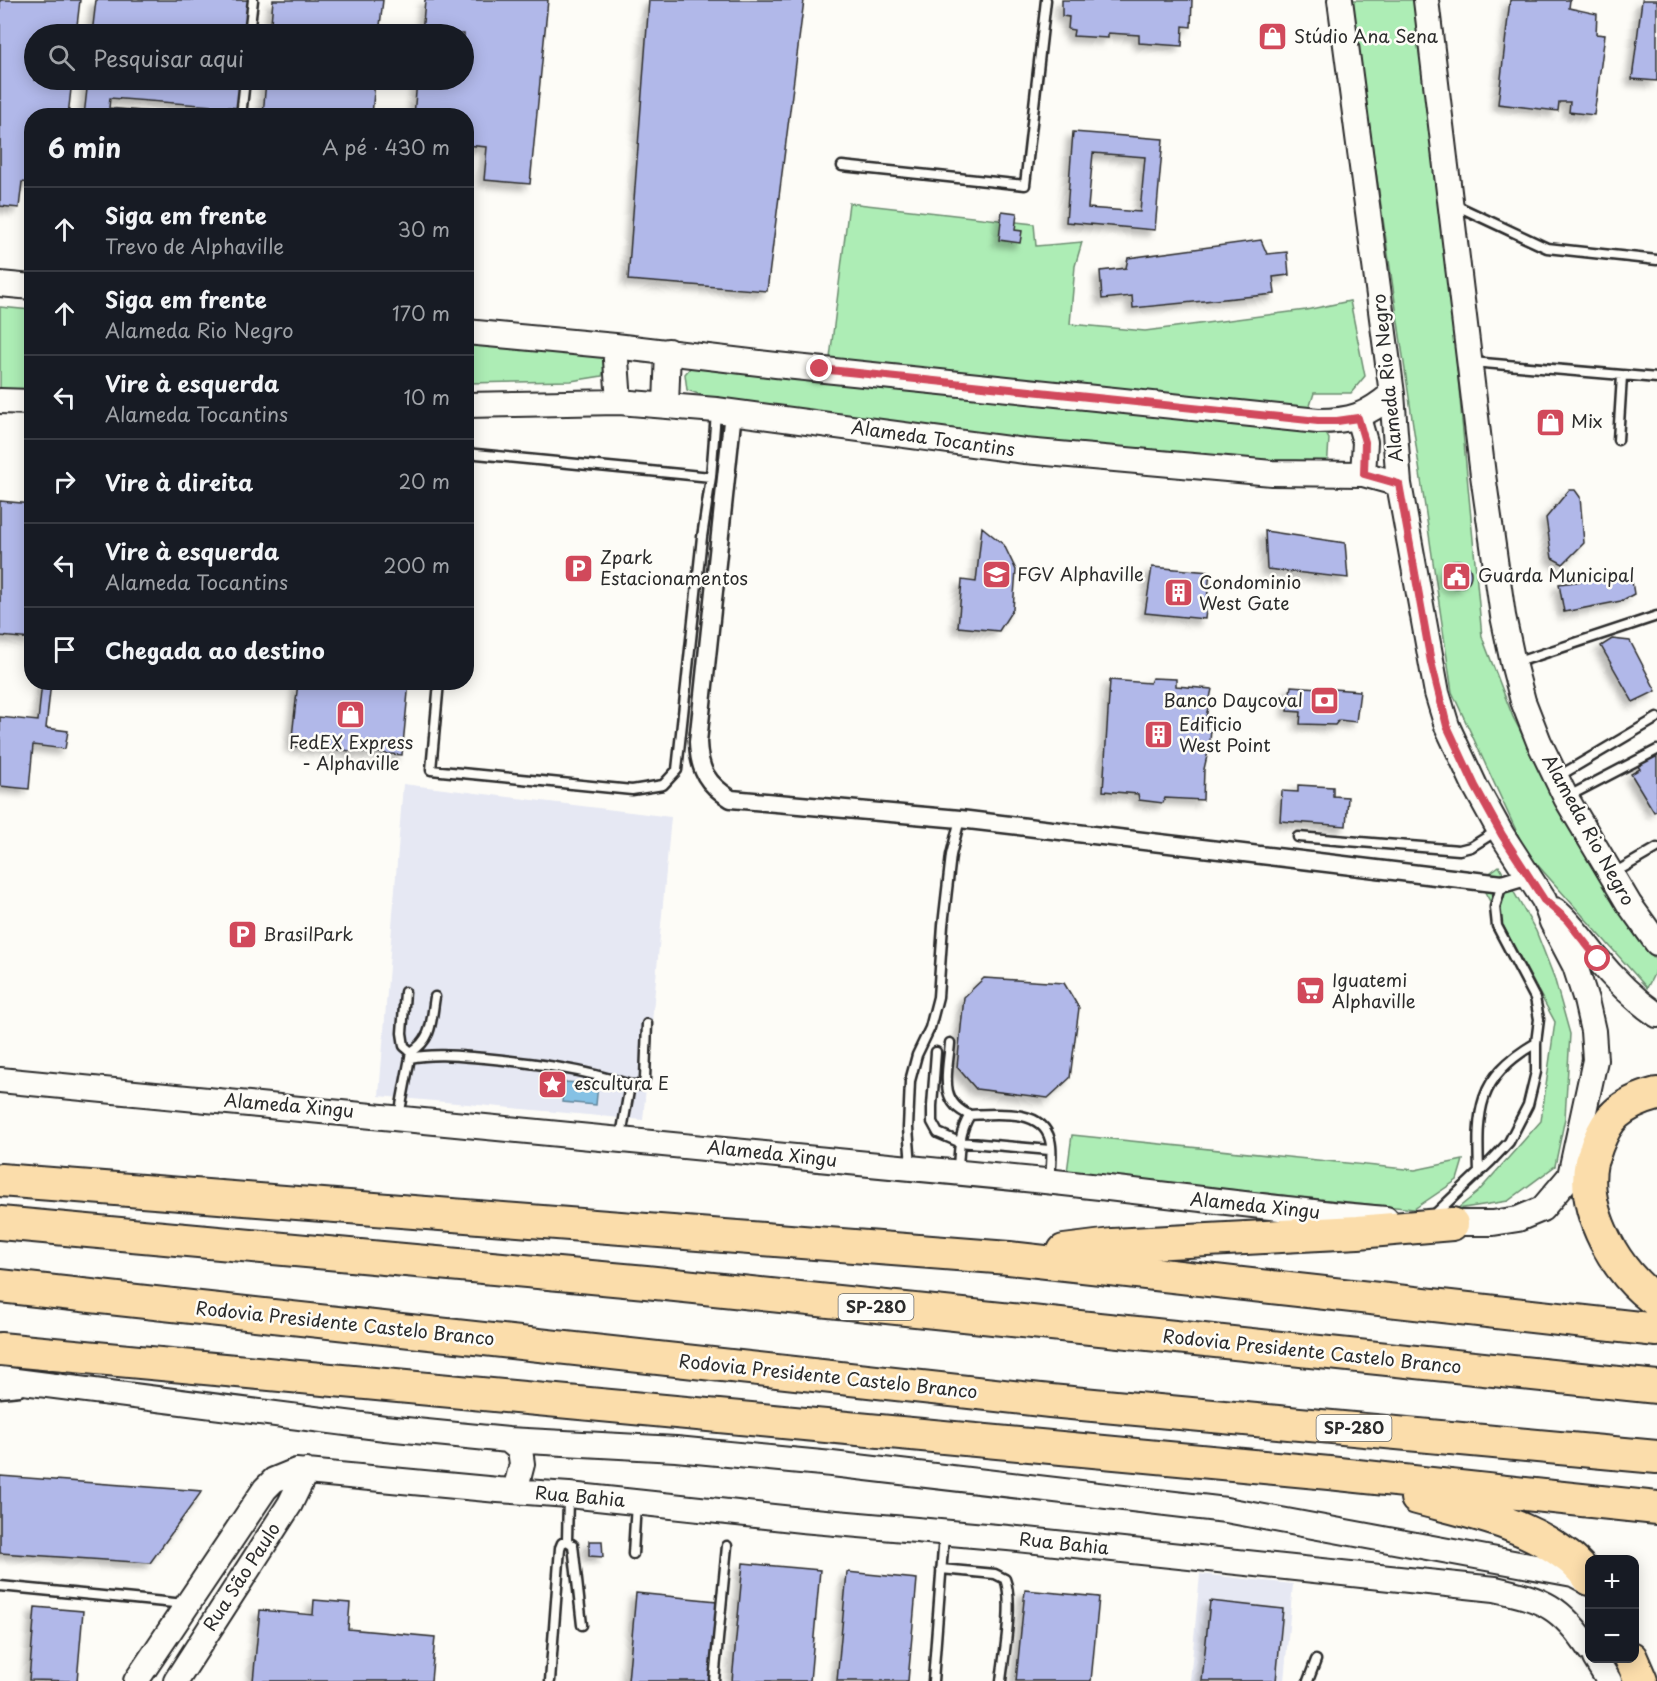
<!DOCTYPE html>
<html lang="pt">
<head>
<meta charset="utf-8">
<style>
	:root { --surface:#171b24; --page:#242831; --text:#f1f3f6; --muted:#9ea1a6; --line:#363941 }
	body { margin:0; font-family:"Playpen Sans",sans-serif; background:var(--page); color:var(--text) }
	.controls { position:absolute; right:18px; bottom:18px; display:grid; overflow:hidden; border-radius:12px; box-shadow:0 3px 15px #0003 }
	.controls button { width:54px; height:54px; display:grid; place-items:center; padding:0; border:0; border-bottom:2px solid var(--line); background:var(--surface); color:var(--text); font:30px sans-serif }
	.stop { position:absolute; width:18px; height:18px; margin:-14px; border:4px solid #d1495b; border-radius:50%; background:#fff }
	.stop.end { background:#d1495b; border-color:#fff; box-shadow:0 2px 6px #0008 }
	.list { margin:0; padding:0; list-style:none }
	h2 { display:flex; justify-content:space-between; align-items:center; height:78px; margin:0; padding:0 24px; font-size:26px }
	h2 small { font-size:20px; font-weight:400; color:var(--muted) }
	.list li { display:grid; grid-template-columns:39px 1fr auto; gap:18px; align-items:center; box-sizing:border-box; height:84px; padding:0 24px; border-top:2px solid var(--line) }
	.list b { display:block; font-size:22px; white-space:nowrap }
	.list p { margin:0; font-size:20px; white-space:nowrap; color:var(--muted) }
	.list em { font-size:20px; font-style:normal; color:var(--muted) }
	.icon { flex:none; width:33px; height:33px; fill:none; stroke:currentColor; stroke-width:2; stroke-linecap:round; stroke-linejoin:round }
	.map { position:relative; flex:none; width:1657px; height:1681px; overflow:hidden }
	.search { position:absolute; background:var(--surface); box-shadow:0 3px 15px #0003; left:24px; top:24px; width:450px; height:66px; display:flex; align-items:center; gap:15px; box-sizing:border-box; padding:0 21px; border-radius:33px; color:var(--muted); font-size:22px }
	.panel { position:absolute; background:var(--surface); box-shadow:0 3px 15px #0003; left:24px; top:108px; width:450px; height:582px; border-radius:24px }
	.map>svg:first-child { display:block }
	.built { fill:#e6e8f3 }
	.green { fill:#adedb5; stroke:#6c8c70; stroke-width:1.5 }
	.water { fill:#85c1e4; stroke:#61859a; stroke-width:1.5 }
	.building { fill:#b1b8e9; stroke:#2b2b2b; stroke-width:1.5; fill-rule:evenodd; filter:url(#shadow) }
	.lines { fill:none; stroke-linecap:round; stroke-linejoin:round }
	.lane-casing { stroke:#2b2b2b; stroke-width:13 }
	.street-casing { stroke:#2b2b2b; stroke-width:21 }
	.secondary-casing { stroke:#2b2b2b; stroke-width:28 }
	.highway-casing { stroke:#2b2b2b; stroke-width:36 }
	.lane { stroke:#fdfcf7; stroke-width:8 }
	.street { stroke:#fdfcf7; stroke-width:16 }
	.secondary { stroke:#fdfcf7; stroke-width:24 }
	.highway { stroke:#fbddab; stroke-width:32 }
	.route { stroke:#d1495b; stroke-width:8 }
	.labels { text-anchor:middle; stroke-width:5; stroke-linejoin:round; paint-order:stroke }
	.shield { fill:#fdfcf7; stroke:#6a6a68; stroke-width:1.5 }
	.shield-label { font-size:16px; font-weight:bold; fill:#2b2b2b }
	.poi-label { font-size:18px; fill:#2b2b2b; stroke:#fdfcf7; text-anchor:start }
	.street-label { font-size:18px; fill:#2b2b2b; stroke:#fdfcf7 }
</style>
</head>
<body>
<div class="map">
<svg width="1657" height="1681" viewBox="0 0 1657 1681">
	<defs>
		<filter id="shadow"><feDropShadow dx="-5.5" dy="5.5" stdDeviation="3" flood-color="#0004"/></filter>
	</defs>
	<rect width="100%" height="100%" fill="#fdfcf7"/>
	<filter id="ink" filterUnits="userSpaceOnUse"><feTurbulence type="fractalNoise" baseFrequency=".0167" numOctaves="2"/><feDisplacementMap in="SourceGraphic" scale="12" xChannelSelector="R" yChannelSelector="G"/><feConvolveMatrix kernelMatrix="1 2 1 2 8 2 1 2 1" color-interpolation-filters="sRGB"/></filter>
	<g filter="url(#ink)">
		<path class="built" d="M403,784L671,817L643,1120L379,1096Z
			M1200,1574L1293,1584L1284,1681H1190Z"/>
		<path class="green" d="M1351,0H1423L1482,637L1513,717L1582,849L1598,877L1657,962V968L1647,988L1526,852L1452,692Z
			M849,203L1034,224L1036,246L1082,242L1075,266L1070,324L1145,331L1306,310L1350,301L1365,376L1351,393H1314L1309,409L830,358Z
			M0,307L31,310V392L0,390Z
			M466,342L609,352L602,376L571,381L467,383Z
			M691,367L1325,432L1329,439L1327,470L1092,450L713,399L687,390L685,374Z
			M1499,866L1536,931L1554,977L1570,1034L1565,1118L1555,1166L1508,1201L1457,1209L1478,1192L1541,1121L1555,1022L1479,881Z
			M1072,1135L1415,1170L1463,1160L1457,1180L1414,1209L1067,1172Z"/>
		<path class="water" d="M564,1082L598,1084L596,1105L562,1102Z"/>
		<path class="building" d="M0,0H80L76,34H34V80H72L68,116H32V183L22,182L19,208L0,206Z
			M96,0H248L245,34H92Z
			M273,0H383L379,34H270Z
			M425,0H548L530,184L484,180L487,147L466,145V116H414L417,80H464V34H422Z
			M649,0H804L767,291L628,280Z
			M1062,0H1192L1191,27L1183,26L1182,46L1139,43V35L1108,33V38L1073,36L1074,30L1068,29L1069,17L1062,16Z
			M1510,0H1570L1569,8L1597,14L1596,34L1605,35L1594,115L1569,112L1570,102H1559L1558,111L1498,104Z
			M1642,0H1657V81L1632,79Z
			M88,80H241L239,108L110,98L109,108L197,116H84Z
			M266,80H375L372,116H263Z
			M1073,132L1163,139L1155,230L1066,222ZM1093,153L1145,157L1140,212L1088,208Z
			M1002,211L1017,213L1015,230L1022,231L1020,243L999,240Z
			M1261,240L1267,254L1287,252L1289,275L1273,277L1275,294L1133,308L1132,296L1102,299L1100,271L1126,268L1128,258Z
			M1569,490H1575L1580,497L1584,543L1563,564L1552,558L1546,518Z
			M0,501L32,504V639L0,636Z
			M982,527L1004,545L1016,570L1013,609L999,631L958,627L962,580L976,582Z
			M1265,531L1345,543L1348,578L1267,569Z
			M1443 574a14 14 0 1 1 28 0a14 14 0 1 1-28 0Z
			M1152,567L1210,572L1205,619L1145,613Z
			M1631,575L1634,594L1621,601L1564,612L1559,584Z
			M1612,639L1630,641L1656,691L1633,702L1601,646Z
			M1152,678L1176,679V686L1212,689L1206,717L1211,727L1210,743L1204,769L1203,800L1165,798L1163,803L1139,800L1138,794L1103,791L1110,680L1150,683Z
			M42,682H51L46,728L68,731L65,749L33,745L29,789L0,786V717L38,721Z
			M298,682H409L402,755L291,746Z
			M1291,686L1360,691L1356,722L1339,720L1335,725L1300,724L1301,712L1287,711Z
			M1657,755V810L1654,812L1631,774L1640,769L1637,765Z
			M1298,785L1333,787V796L1348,797L1346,826L1280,821L1282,791L1298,792Z
			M984,978L1064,983L1079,1008L1070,1078L1048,1098L976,1089L957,1067L964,997Z
			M0,1476L202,1491L150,1563L0,1553Z
			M589,1541H602L603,1557L589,1556Z
			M743,1563L820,1570L810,1681H732Z
			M847,1572L917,1579L908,1681H837Z
			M1025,1590L1099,1597L1091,1681H1016Z
			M636,1593L717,1601L709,1681H628Z
			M314,1600L350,1603L348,1629L435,1637L431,1681H253L260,1610L313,1615Z
			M1210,1601L1283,1609L1276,1681H1202Z
			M35,1607L83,1611L77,1681L29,1680Z"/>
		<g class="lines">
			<defs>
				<path id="lane" d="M249,34L253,0
					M241,116L245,80
					M842,166L1025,185L1046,0
					M1455,205L1547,248L1657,260
					M1472,362L1657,378
					M1618,440L1622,376
					M466,453L711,477
					M1515,663L1657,616
					M439,682L431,770L632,790L663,785L677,770L702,537L711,477L716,413
					M1559,776L1657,718
					M1567,797L1657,750
					M1298,837L1459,850L1471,847L1498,830
					M1614,873L1657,848
					M405,992L402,1033L404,1046L411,1052
					M950,1043C948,1071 937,1102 970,1115
					M936,1052L932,1106V1122L938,1133L959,1142L1050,1150
					M410,1058C435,1053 459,1056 484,1058C534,1063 583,1069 630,1085L621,1136
					M630,1085H642L645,1079L647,1024
					M399,1116L411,1052C433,1039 431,1020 435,997
					M911,1165L908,1128L910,1081L917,1055L930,1028L938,997L943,925L951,855L960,819
					M958,1170C959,1151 959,1132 970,1115C996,1114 1042,1108 1050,1140C1053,1151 1051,1167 1050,1178
					M1479,1173C1477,1110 1476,1078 1536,1043
					M1433,1216L1491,1161L1509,1142L1528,1105L1536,1072V1043L1539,1019L1535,998L1497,926L1495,907L1502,884
					M0,1393L20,1391
					M568,1498L567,1541L573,1545L582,1625
					M633,1554L636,1503
					M941,1569L995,1574L1005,1579C1014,1602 1004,1654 1001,1681
					M0,1586L185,1604
					M550,1681L560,1548L562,1543L567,1541
					M714,1681L727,1546
					M933,1681L944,1535
					M1308,1681L1316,1660"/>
				<path id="street" d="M733,412L698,742C699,770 707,784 731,799L960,819L1502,884L1529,876"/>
				<path id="secondary" d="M1340,0L1392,394L1399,484L1437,693L1447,726L1475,786L1502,835L1544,900L1552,922L1575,966L1586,1000L1593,1031L1595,1060L1570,1176L1542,1209L1518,1219L1493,1223H1435
					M1426,0L1483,475L1503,616L1513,663L1523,701L1539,742L1566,798L1629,904L1657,943
					M0,284L32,287
					M466,332L615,346L776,365L1318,421C1351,421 1366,416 1392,394
					M615,346L619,402
					M0,401L32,402
					M466,405L619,402L716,410L1025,451L1272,473L1363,474L1399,484
					M666,405L668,351
					M1358,418L1365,442L1363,474
					M1555,910C1571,923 1582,940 1595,956C1613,978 1634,999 1657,1015
					M0,1080C349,1111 697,1146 1045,1181C1159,1193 1272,1209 1386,1219
					M0,1379L385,1428L508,1440L676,1449L832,1464L1226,1510L1573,1574L1590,1583
					M508,1440L520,1450L522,1464L515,1491
					M1595,1658L1609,1681
					M136,1681L265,1489L274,1480L296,1471L498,1490L569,1495L802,1520L1008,1538L1495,1589C1544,1600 1561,1606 1590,1650
					M176,1681L290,1504L306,1471"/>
				<path id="highway" d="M1657,1094C1642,1098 1628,1103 1616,1114C1608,1121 1601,1135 1597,1145C1595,1151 1593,1157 1591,1162C1581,1212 1617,1275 1657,1301
					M0,1180L1009,1258L1657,1330
					M0,1223L646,1282L1657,1387
					M1064,1251L1112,1245L1358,1232L1452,1224
					M0,1286L1050,1401L1657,1457
					M0,1349L1329,1473L1657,1508
					M1417,1498C1468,1512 1524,1522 1567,1556C1576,1562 1583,1571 1590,1579
					M1631,1658L1641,1681"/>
			</defs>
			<use href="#lane" class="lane-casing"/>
			<use href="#street" class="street-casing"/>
			<use href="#secondary" class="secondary-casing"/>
			<use href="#highway" class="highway-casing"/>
			<use href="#lane" class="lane"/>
			<use href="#street" class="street"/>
			<use href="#secondary" class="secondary"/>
			<use href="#highway" class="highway"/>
		</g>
	</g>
	<g class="lines" filter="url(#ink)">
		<path class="route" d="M820,369L1318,421H1337L1358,418L1365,442L1364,474L1399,484L1431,662L1447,726L1475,786L1502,835L1544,900L1567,920L1598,959"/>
	</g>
	<defs>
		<symbol id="shop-square" viewBox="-11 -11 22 22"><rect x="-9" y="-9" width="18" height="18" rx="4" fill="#d1495b" stroke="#fdfcf7"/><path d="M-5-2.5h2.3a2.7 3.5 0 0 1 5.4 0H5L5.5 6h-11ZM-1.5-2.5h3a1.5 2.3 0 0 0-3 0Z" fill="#fff"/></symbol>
		<symbol id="parking-square" viewBox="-11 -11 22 22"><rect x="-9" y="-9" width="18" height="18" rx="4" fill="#d1495b" stroke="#fdfcf7"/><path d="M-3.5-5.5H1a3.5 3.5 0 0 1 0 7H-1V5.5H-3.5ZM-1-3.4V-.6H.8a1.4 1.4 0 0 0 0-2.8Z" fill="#fff"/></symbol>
		<symbol id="university-square" viewBox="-11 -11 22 22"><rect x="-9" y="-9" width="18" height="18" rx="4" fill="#d1495b" stroke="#fdfcf7"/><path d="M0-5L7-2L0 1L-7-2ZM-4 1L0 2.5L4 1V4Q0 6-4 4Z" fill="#fff"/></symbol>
		<symbol id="civic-square" viewBox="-11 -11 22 22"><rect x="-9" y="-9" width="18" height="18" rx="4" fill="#d1495b" stroke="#fdfcf7"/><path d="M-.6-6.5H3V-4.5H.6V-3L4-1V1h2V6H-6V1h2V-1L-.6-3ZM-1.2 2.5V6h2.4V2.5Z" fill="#fff"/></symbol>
		<symbol id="building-square" viewBox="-11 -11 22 22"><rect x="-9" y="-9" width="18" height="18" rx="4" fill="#d1495b" stroke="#fdfcf7"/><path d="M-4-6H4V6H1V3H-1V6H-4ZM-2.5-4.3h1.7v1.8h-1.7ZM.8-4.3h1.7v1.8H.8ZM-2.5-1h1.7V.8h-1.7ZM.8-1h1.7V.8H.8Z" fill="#fff"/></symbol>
		<symbol id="bank-square" viewBox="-11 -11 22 22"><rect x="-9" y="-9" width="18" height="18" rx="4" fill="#d1495b" stroke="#fdfcf7"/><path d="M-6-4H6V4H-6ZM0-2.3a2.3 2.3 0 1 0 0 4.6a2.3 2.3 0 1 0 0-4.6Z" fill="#fff"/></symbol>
		<symbol id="supermarket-square" viewBox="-11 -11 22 22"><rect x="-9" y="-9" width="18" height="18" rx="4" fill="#d1495b" stroke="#fdfcf7"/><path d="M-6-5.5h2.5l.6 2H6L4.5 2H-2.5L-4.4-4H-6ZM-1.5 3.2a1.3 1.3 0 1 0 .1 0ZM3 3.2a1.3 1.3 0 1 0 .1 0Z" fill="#fff"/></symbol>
		<symbol id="sight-square" viewBox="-11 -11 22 22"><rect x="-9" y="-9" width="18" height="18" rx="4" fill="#d1495b" stroke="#fdfcf7"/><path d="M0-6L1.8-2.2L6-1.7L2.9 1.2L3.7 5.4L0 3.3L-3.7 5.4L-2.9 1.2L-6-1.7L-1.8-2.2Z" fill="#fff"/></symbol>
	</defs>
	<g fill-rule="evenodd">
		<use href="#shop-square" x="1256" y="20" width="33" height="33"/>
		<use href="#shop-square" x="1534" y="406" width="33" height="33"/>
		<use href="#parking-square" x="562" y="552" width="33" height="33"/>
		<use href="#university-square" x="980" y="558" width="33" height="33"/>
		<use href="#civic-square" x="1440" y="560" width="33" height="33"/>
		<use href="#building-square" x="1162" y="576" width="33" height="33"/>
		<use href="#bank-square" x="1308" y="684" width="33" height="33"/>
		<use href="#shop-square" x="334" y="698" width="33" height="33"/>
		<use href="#building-square" x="1142" y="718" width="33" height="33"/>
		<use href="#parking-square" x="226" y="918" width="33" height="33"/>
		<use href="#supermarket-square" x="1294" y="974" width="33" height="33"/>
		<use href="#sight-square" x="536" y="1068" width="33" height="33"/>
	</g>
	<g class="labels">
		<g class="shield">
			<rect x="838.5" y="1294" width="75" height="26" rx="4.5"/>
			<rect x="1316.5" y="1415" width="75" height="26" rx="4.5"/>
		</g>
		<g class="shield-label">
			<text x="876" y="1313">SP-280</text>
			<text x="1354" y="1434">SP-280</text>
		</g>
		<g class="poi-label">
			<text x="1294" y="43">Stúdio Ana Sena</text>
			<text x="1571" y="428">Mix</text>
			<text x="600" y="564">Zpark<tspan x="600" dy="21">Estacionamentos</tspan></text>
			<text x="1017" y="581">FGV Alphaville</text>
			<text x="1478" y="582">Guarda Municipal</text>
			<text x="1199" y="589">Condominio<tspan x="1199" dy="21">West Gate</tspan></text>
			<text x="1303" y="707" text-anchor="end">Banco Daycoval</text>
			<text x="1179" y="731">Edificio<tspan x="1179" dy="21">West Point</tspan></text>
			<text x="351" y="749" text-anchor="middle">FedEX Express<tspan x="351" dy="21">- Alphaville</tspan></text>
			<text x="263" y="941">BrasilPark</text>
			<text x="1332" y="987">Iguatemi<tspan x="1332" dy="21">Alphaville</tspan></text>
			<text x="574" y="1090">escultura E</text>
		</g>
		<g class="street-label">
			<text transform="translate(1388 378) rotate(-96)" y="6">Alameda Rio Negro</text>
			<text transform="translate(933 439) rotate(8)" y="6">Alameda Tocantins</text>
			<text transform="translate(1588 830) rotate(61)" y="6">Alameda Rio Negro</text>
			<text transform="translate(289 1106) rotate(5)" y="6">Alameda Xingu</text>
			<text transform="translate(772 1154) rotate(6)" y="6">Alameda Xingu</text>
			<text transform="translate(1255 1206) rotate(6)" y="6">Alameda Xingu</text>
			<text transform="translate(345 1324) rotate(6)" y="6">Rodovia Presidente Castelo Branco</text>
			<text transform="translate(1312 1352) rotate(6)" y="6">Rodovia Presidente Castelo Branco</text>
			<text transform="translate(828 1377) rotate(6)" y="6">Rodovia Presidente Castelo Branco</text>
			<text transform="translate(580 1497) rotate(5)" y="6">Rua Bahia</text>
			<text transform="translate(1064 1544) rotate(6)" y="6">Rua Bahia</text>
			<text transform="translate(242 1577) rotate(-57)" y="6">Rua São Paulo</text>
		</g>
	</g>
</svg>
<div class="controls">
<button>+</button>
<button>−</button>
</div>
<div class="stop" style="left:1598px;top:959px"></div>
<div class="stop end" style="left:820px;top:369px"></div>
<div class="search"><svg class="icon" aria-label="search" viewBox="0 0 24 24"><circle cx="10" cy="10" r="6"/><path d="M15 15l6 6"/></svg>Pesquisar aqui</div>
<section class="panel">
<h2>6 min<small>A pé · 430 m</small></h2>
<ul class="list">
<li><svg class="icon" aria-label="ahead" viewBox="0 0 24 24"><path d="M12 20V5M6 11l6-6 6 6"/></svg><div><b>Siga em frente</b><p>Trevo de Alphaville</p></div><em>30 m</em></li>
<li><svg class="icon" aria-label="ahead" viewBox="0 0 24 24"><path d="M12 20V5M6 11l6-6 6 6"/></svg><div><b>Siga em frente</b><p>Alameda Rio Negro</p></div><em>170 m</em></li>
<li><svg class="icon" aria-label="left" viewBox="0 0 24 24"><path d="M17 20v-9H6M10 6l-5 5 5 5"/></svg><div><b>Vire à esquerda</b><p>Alameda Tocantins</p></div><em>10 m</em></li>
<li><svg class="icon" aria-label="right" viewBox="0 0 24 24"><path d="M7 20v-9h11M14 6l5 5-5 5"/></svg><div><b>Vire à direita</b></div><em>20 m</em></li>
<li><svg class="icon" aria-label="left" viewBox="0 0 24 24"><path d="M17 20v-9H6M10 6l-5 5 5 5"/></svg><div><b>Vire à esquerda</b><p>Alameda Tocantins</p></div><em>200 m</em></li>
<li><svg class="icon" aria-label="arrive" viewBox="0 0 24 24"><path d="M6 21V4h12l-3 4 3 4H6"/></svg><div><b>Chegada ao destino</b></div></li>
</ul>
</section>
</div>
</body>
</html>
